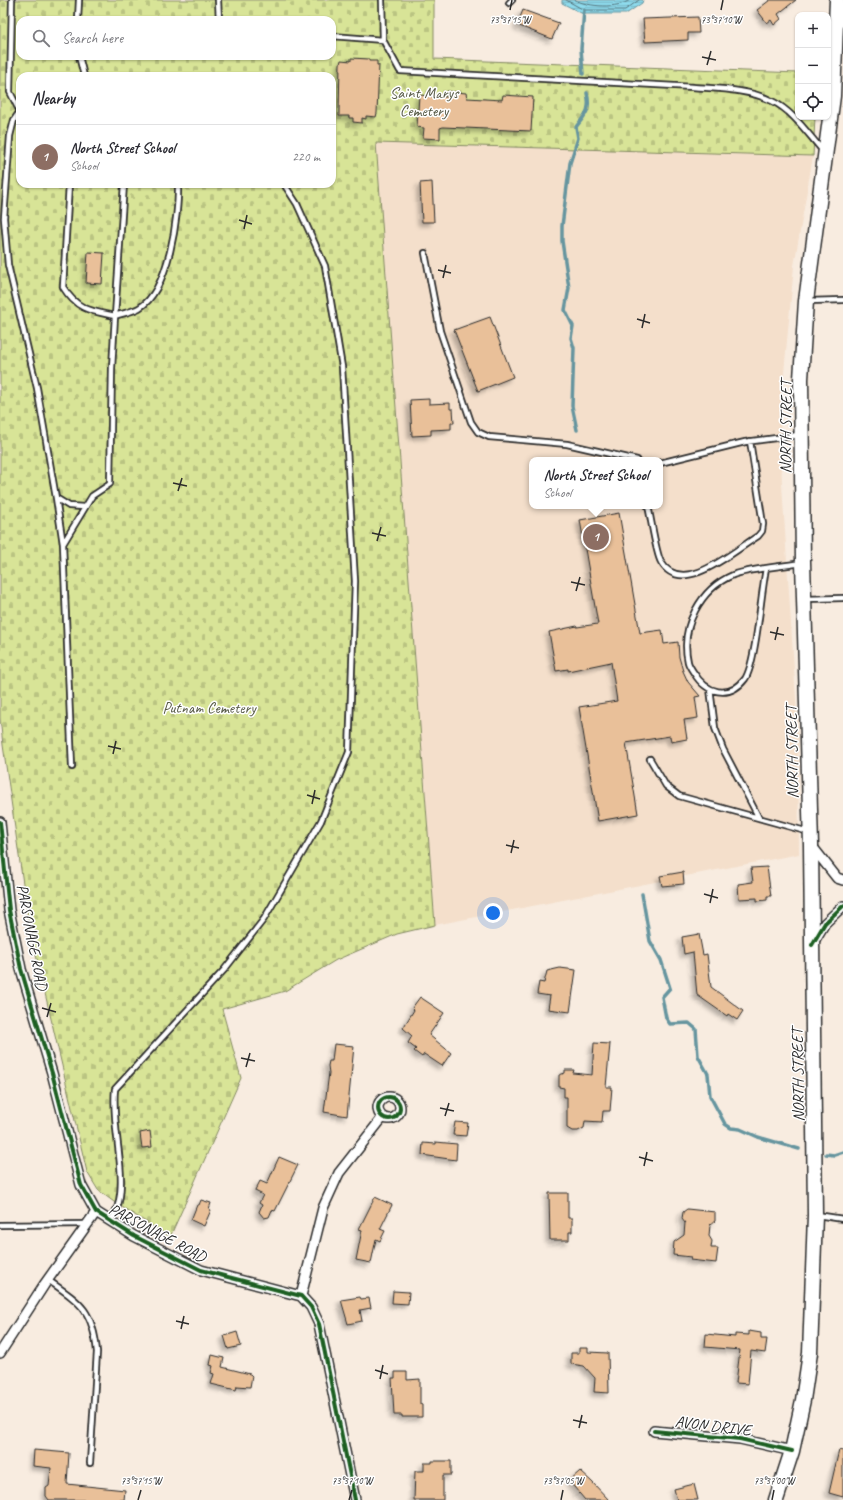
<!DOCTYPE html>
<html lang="en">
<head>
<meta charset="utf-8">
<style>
	:root { --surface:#fff; --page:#f7f7f7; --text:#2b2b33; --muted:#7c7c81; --line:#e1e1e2; --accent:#c8321e }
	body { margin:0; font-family:Caveat,sans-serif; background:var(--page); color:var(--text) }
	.controls { position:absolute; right:12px; top:12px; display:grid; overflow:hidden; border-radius:8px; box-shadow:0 1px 3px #0004 }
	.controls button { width:36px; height:36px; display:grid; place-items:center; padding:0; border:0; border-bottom:1px solid var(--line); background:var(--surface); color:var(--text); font:20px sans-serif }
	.you { position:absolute; left:493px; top:913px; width:14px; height:14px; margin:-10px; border:3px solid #fff; border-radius:50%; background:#1a73e8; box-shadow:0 0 0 6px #1a73e833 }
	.badge { display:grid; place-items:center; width:26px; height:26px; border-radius:50%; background:var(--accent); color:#fff; font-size:13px; font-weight:700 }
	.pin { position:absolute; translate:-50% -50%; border:2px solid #fff; box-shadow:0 1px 4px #0006 }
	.popup { position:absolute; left:529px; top:457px; width:134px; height:52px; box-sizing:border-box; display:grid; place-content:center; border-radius:8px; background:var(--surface); filter:drop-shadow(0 1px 3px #0005); font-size:13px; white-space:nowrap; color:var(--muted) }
	.popup b { font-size:15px; color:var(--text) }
	.popup::after { content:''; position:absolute; left:50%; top:100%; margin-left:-8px; border:8px solid transparent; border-top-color:var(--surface) }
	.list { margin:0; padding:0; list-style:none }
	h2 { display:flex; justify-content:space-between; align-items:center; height:52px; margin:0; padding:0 16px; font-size:17px }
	h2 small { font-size:13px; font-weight:400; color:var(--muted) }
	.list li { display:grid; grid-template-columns:26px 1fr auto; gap:12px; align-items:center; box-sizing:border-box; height:64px; padding:0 16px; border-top:1px solid var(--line) }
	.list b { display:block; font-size:15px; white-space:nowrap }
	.list p { margin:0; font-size:13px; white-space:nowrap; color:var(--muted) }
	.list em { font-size:13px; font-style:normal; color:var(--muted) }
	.icon { flex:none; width:22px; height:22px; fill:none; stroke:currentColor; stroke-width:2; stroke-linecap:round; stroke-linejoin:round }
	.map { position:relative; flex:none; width:843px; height:1500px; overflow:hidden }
	.search { position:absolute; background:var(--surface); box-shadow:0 1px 3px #0004; left:16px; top:16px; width:320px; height:44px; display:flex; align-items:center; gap:10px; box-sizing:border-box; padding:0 14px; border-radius:12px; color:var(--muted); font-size:15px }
	.panel { position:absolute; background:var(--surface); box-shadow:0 1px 3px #0004; left:16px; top:72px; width:320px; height:116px; border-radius:12px }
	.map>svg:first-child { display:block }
	.built { fill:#f4dfcb; fill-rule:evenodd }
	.cemetery { fill:url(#cemetery-stones); stroke:#828861; fill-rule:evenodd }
	.water { fill:url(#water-rules); stroke:#66959f }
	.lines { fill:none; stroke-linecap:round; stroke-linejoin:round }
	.shore { stroke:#537179; stroke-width:1 }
	.stream { stroke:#66959f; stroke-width:3.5 }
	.building { fill:#e9c099; stroke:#2b2b2b; filter:url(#shadow) }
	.lane-casing { stroke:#2b2b2b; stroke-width:8 }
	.street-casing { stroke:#2b2b2b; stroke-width:12 }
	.primary-casing { stroke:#2b2b2b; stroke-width:17 }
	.lane { stroke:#fff; stroke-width:4.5 }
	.street { stroke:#fff; stroke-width:9 }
	.primary { stroke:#fff; stroke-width:14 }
	.cycleway-casing { stroke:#fff; stroke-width:6 }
	.cycleway { stroke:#1b5e20; stroke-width:4 }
	.ticks { fill:none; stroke:#2b2b2b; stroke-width:1.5 }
	.labels { text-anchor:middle; stroke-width:3; stroke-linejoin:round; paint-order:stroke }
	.park-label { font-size:16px; fill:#565946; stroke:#fff }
	.street-label { font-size:16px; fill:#2b2b2b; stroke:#fff }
	.ticks-label { font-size:10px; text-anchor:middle; fill:#2b2b2b; stroke:#fff; stroke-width:3; stroke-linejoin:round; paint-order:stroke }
</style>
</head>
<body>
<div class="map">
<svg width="843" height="1500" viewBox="0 0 843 1500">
	<defs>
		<pattern id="cemetery-stones" width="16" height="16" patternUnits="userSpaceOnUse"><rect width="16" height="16" fill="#d8e497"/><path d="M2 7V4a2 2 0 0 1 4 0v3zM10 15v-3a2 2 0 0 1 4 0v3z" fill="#bac482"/></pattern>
		<pattern id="water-rules" width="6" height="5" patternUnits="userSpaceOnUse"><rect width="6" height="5" fill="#8edbed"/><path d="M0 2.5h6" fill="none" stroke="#7bbccb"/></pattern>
		<filter id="shadow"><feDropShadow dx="-3.5" dy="3.5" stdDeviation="2" flood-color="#0004"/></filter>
	</defs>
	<rect width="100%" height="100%" fill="#f8ece0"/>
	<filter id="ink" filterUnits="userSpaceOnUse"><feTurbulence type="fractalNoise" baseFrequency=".025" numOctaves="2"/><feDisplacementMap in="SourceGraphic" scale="8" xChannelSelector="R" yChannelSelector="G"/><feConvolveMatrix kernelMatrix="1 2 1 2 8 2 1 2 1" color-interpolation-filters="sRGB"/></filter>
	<g filter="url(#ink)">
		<path class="built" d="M376,143L813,156L794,266L780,416L782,485L798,731L799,854L435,925ZM532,460H660V506H532Z"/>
		<path class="cemetery" d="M0,0H434V59L798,73V117H815L813,156L376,143L435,925L397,934L336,960L285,991L222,1009L241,1078L170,1237L114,1202L98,1190L87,1172L29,925L3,745L0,718ZM20,20H332V56H20ZM20,76H332V184H20Z"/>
		<path class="water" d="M562,0H643L642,3L626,14H583L562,3Z"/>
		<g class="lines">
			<path class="shore" d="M566,0L584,10H625L639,0
				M575,0C589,7 617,9 630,0"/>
			<path class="stream" d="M583,74L581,49L584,10
				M577,430L572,406L574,348L571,338L573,326L565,310L569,288L562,241V226L570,163L578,138L576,127C586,114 591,110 587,93
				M642,894L650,941L661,960L670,988L662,997L666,1018L670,1024L689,1023L696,1029L698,1056L708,1074L710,1096L725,1124L731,1128L740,1129L758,1137L799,1149
				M826,1154L834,1155L843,1152"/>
		</g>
		<path class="building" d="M770,0H796L778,14L781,19L774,25L771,20L767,23L757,10Z
			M523,10L559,23L552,39L517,25Z
			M698,17L699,33H688V40L645,42L643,19Z
			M351,58L369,59V61H377V65H379L377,113L376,117L366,116V119L362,118V123L353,122V118H349V116H339V112L340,64L341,60L351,61Z
			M447,91L466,93L467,98L502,100L503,95L533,97L531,131L443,127L440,128V139L423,138L424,128L417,127L419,95L447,97Z
			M432,182L434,222H422L420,183Z
			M88,252L104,253L102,284L86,283Z
			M490,317L513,377L478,391L454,330Z
			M429,399V404L450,403V409H453L454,423H451V429L431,430V435L412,436L410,400Z
			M619,513L640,633L662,630L664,644L678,642L679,657L683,671L688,682L700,696L695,697L698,718L684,720L687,739L671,742L670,736L626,743L638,814L598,821L579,707L617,701L611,662L568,671V669L556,671L549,632L577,626V627L598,624L580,520Z
			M767,867L771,896H767V900L757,901V898L739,899L738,884L753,882L751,868Z
			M683,872L684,884L662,886L660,876Z
			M699,934L703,955L707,954L711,987L743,1011L737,1020L728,1014L727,1016L697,995L693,952L684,954L682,937Z
			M560,968L576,970L570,1012L548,1009L550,996L537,994L539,982L544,983L547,971Z
			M420,997L444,1013L429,1035L451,1053L442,1066L424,1054L422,1057L414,1051L416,1049L408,1043L412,1036L403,1028L414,1010L412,1008Z
			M594,1043L610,1044L606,1087H612L610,1111H603L602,1122L585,1121L584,1128L578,1131H572L567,1128V1097H564V1088L559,1087V1075L565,1073V1070H574L573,1073L592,1075Z
			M334,1044L354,1046L347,1116L324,1112L329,1073L328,1066L329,1061H332Z
			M455,1122L468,1123L466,1136L453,1135Z
			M150,1131L152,1147L142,1148L140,1133Z
			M436,1142L457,1144L456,1160L422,1155L423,1143L436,1144Z
			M279,1157L298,1165L275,1211L272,1210L269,1217L264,1218L259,1212L262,1205L259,1203L263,1195L255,1191L260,1181L267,1184Z
			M549,1193H568V1218H572V1232H569V1240H550Z
			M375,1197L392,1205L380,1229L385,1231L380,1241L376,1239L371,1263L356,1260L362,1230L359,1229Z
			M201,1200L211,1203L209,1209L211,1210L204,1226L191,1220L197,1205H199Z
			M687,1209L715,1212V1221L710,1225L709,1236L712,1241L711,1248H718L716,1263L690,1260L691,1257L673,1255L674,1242L684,1235L685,1223L682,1219L683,1212Z
			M393,1291L409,1292L408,1304L392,1303Z
			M360,1297L361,1299L369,1298L371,1308L360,1310L362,1321L348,1324L341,1300Z
			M749,1331L761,1333V1339H767L765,1353L751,1351L748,1384L736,1383L740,1350L705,1347L706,1334L735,1337V1334L749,1335Z
			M237,1332L241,1346L228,1349L224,1336Z
			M579,1348H588V1352L608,1353L609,1393L594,1392L595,1378L584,1366L571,1364V1353H579Z
			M212,1355L224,1358L222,1367L250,1374L252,1376L250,1387L237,1386L236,1390L211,1384L214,1374L211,1373L213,1366L210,1365Z
			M395,1372H407V1380L420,1379V1404L422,1405V1417H402V1415H394L392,1378H395Z
			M34,1450L69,1453L67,1484L125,1490L124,1500H49L46,1496V1488L49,1486L51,1468L33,1466Z
			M839,1450L843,1451V1497L829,1493Z
			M432,1461H451V1475H443V1500H414L415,1471H424V1463H432Z
			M580,1471L592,1482L609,1500H585L569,1481Z
			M694,1484L698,1500H677L674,1489Z"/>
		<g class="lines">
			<defs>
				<path id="lane" d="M12,0L10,92L20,112
					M218,0L219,20
					M382,0L383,40L400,71L693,87C718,89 749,89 772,101C793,111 808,134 823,151
					M509,3L512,0
					M78,20L79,0
					M332,36L383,40
					M79,56L84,76
					M20,111L14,120L10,136L4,218L8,265L37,388L56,498
					M69,184L63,287C77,310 91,311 115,316L112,368L110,484L92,496L63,544L72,767
					M124,184L115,316C123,313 132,312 139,308C169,291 179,215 178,184
					M425,253L440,331L471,422L478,432L489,437L567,444L637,460
					M808,301L843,300
					M660,463L745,442L799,435
					M648,506C651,518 656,554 661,562C682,598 735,550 758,536L762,531L763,524L750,441
					M63,544L56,498L69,506L84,507
					M766,569C761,592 756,663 745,679C729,700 706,693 694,673C692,670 689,666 688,662C680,627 700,589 733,575C749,569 783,566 802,563
					M806,599L843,598
					M710,689L715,728L723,749L759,818
					M650,759L666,786L679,796L809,832
					M817,1215L843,1219
					M111,1222C113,1215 118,1208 119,1201C126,1169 111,1125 115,1089L224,970L264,919L321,821L349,752L355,581L342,367L325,266L297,204L284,184
					M0,1225L87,1224
					M48,1280C81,1303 93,1310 97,1352L90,1463"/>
				<path id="street" d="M0,822L9,910L21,969L52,1073L81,1185L96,1212L134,1236L201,1270L301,1296L311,1307L319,1324L355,1500
					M811,845L837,878L843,880
					M813,943L825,923L843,906
					M378 1108a11 11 0 1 1 22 0a11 11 0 1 1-22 0Z
					M301,1296L323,1208L339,1173L383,1117
					M0,1353L44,1285L96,1212
					M654,1431L740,1439L792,1451"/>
				<path id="primary" d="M776,1500L792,1451L803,1400L810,1353L812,1299L815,1215L811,845L803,562L801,379L806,301L833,96L837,0"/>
			</defs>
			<use href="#lane" class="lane-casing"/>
			<use href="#street" class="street-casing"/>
			<use href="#primary" class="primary-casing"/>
			<use href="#lane" class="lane"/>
			<use href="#street" class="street"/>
			<use href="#primary" class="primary"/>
			<defs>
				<path id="cycleway" d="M0,822L9,910L21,969L52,1073L81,1185L96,1212L134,1236L201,1270L301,1296L311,1307L319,1324L355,1500
					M812,945L825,923L843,906
					M378 1108a11 11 0 1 1 22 0a11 11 0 1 1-22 0Z
					M654,1431L740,1439L792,1451"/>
			</defs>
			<use href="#cycleway" class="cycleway-casing"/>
			<use href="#cycleway" class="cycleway"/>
		</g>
	</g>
	<path class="ticks" d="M510,10L512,0M721,10L723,0M702,57L716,60M707,65L711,51M239,220L252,224M244,229L247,215M438,270L451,273M443,278L446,265M637,319L650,323M642,328L645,314M173,483L187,486M178,491L182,478M372,533L386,536M377,541L381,527M571,582L585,585M576,591L580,577M770,632L784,635M775,640L778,627M108,746L121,749M113,754L116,741M307,795L320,799M312,804L315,790M506,845L519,848M511,853L514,840M704,894L718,898M710,903L713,889M42,1008L56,1012M47,1017L51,1003M241,1058L255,1061M246,1067L250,1053M440,1108L454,1111M445,1116L449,1103M639,1157L653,1161M644,1166L647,1152M176,1321L189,1324M181,1329L184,1316M375,1370L388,1374M380,1379L383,1365M573,1420L587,1423M579,1428L582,1415M138,1500L141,1490M349,1500L352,1490M561,1500L563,1490M772,1500L774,1490"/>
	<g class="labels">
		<g class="park-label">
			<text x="424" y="98">Saint Marys<tspan x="424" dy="18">Cemetery</tspan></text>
			<text x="209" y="713">Putnam Cemetery</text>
		</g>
		<g class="street-label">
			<text transform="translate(785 427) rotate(-90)" y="6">NORTH STREET</text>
			<text transform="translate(791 752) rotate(-91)" y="6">NORTH STREET</text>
			<text transform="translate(33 937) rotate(79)" y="6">PARSONAGE ROAD</text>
			<text transform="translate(797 1075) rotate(-91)" y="6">NORTH STREET</text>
			<text transform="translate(158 1232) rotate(28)" y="6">PARSONAGE ROAD</text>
			<text transform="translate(713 1425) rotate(7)" y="6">AVON DRIVE</text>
		</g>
	</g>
	<g class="ticks-label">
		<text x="510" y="23">73°37'15"W</text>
		<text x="721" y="23">73°37'10"W</text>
		<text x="141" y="1484">73°37'15"W</text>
		<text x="352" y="1484">73°37'10"W</text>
		<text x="563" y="1484">73°37'05"W</text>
		<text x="774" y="1484">73°37'00"W</text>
	</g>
</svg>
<div class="controls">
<button>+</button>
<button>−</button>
<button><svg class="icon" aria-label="locate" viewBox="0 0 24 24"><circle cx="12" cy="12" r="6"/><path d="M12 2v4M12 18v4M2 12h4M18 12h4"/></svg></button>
</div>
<div class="you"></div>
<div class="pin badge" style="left:596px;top:537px;background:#8d6e63">1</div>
<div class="popup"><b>North Street School</b>School</div>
<div class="search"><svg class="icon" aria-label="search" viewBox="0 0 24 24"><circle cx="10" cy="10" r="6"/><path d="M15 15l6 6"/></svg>Search here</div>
<section class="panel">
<h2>Nearby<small></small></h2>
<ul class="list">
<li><span class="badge" style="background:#8d6e63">1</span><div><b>North Street School</b><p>School</p></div><em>220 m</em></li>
</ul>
</section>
</div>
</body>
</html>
